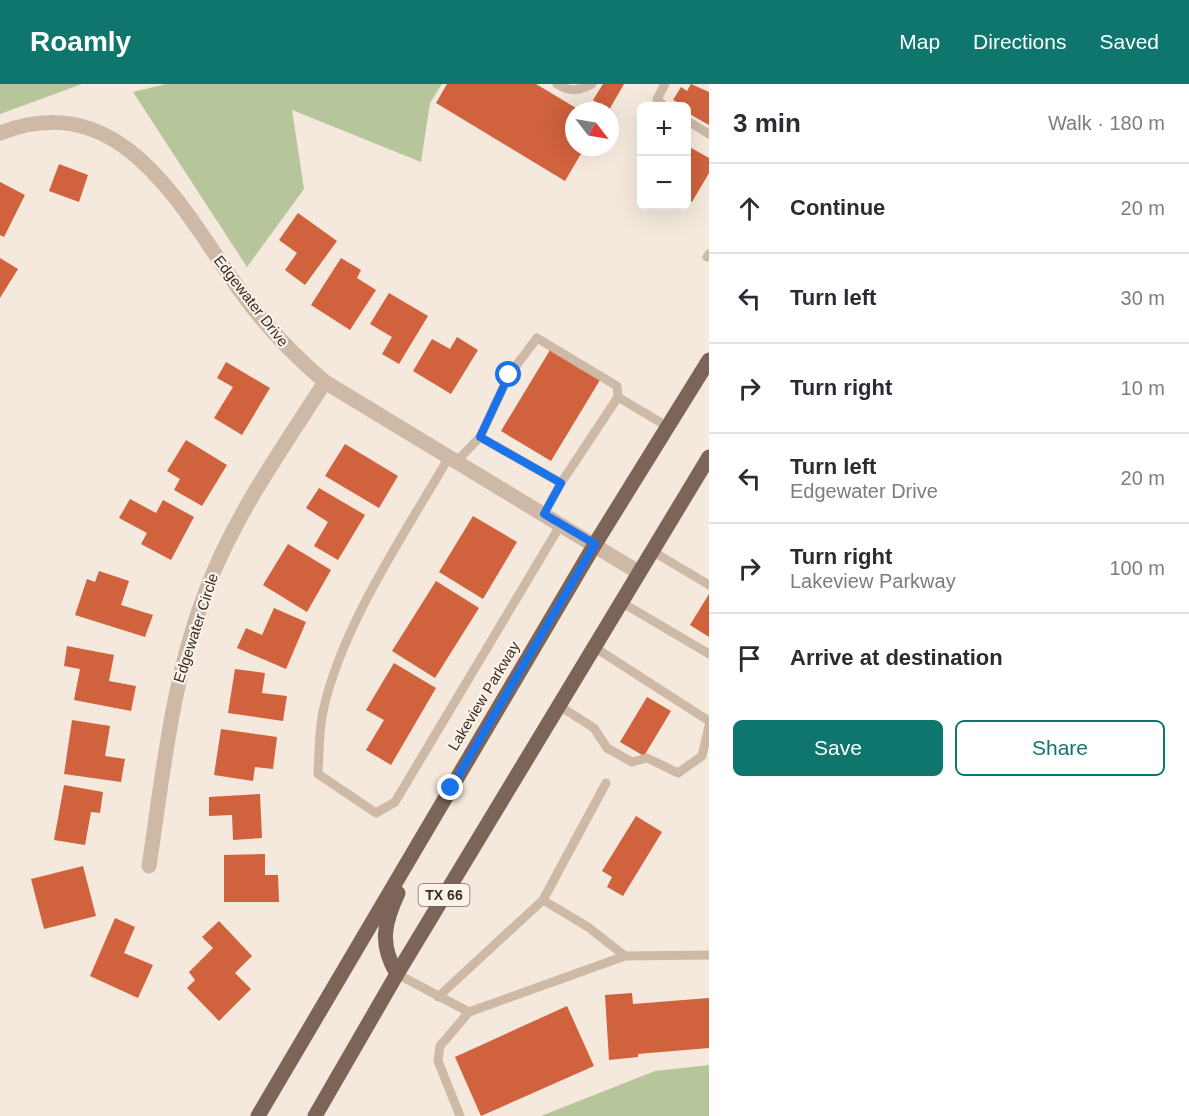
<!DOCTYPE html>
<html lang="en">
<head>
<meta charset="utf-8">
<style>
	:root { --surface:#fff; --page:#f7f7f7; --text:#2b2b33; --muted:#7c7c81; --line:#e1e1e2; --accent:#0f766e }
	body { margin:0; font-family:Arial,sans-serif; background:var(--page); color:var(--text) }
	.controls { position:absolute; right:18px; top:18px; display:grid; overflow:hidden; border-radius:9px; box-shadow:0 6px 24px #0002 }
	.controls button { width:54px; height:54px; display:grid; place-items:center; padding:0; border:0; border-bottom:2px solid var(--line); background:var(--surface); color:var(--text); font:30px sans-serif }
	.compass { position:absolute; left:565px; top:18px; width:54px; height:54px; border-radius:50%; background:var(--surface); box-shadow:0 6px 24px #0002; rotate:121deg }
	.stop { position:absolute; width:18px; height:18px; margin:-14px; border:4px solid #1a73e8; border-radius:50%; background:#fff }
	.stop.end { background:#1a73e8; border-color:#fff; box-shadow:0 2px 6px #0008 }
	.list { margin:0; padding:0; list-style:none }
	h2 { display:flex; justify-content:space-between; align-items:center; height:78px; margin:0; padding:0 24px; font-size:26px }
	h2 small { font-size:20px; font-weight:400; color:var(--muted) }
	.list li { display:grid; grid-template-columns:39px 1fr auto; gap:18px; align-items:center; box-sizing:border-box; height:90px; padding:0 24px; border-top:2px solid var(--line) }
	.list b { display:block; font-size:22px; white-space:nowrap }
	.list p { margin:0; font-size:20px; white-space:nowrap; color:var(--muted) }
	.list em { font-size:20px; font-style:normal; color:var(--muted) }
	.actions { display:flex; gap:12px; padding:18px 24px }
	.actions a { flex:1; padding:14px 0; border:2px solid var(--accent); border-radius:9px; text-align:center; font-size:21px; color:var(--accent) }
	.actions .main { background:var(--accent); color:#fff }
	.icon { flex:none; width:33px; height:33px; fill:none; stroke:currentColor; stroke-width:2; stroke-linecap:round; stroke-linejoin:round }
	.map { position:relative; flex:none; width:709px; height:1032px; overflow:hidden }
	header { display:flex; align-items:center; gap:36px; box-sizing:border-box; height:84px; padding:0 30px; background:var(--accent); color:#fff }
	header strong { font-size:28px }
	nav { display:flex; gap:33px; margin-inline-start:auto; font-size:21px }
	main { display:flex }
	aside { flex:1; background:var(--surface) }
	.map>svg:first-child { display:block }
	.green { fill:#b7c59a }
	.building { fill:#d0623e }
	.lines { fill:none; stroke-linecap:round; stroke-linejoin:round }
	.lane { stroke:#ceb9a7; stroke-width:9 }
	.street { stroke:#ceb9a7; stroke-width:15 }
	.primary { stroke:#7d6458; stroke-width:15 }
	.route { stroke:#1a73e8; stroke-width:8 }
	.labels { text-anchor:middle; stroke-width:4.5; stroke-linejoin:round; paint-order:stroke }
	.shield { fill:#fbf3e9; stroke:#736862; stroke-width:1.5 }
	.shield-label { font-size:14px; font-weight:bold; fill:#392d28 }
	.street-label { font-size:15px; fill:#392d28; stroke:#fbf3e9 }
</style>
</head>
<body>
<header>
<strong>Roamly</strong>
<nav><a>Map</a><a>Directions</a><a>Saved</a></nav>
</header>
<main>
<div class="map">
<svg width="709" height="1032" viewBox="0 0 709 1032">
	<rect width="100%" height="100%" fill="#f4e9dc"/>
	<path class="green" d="M0,0H82L0,30Z
		M166,0H442L430,19L421,78L292,26L304,105L247,183L133,8Z
		M709,981V1032H541L655,987Z"/>
	<path class="building" d="M447,0H536L581,27H574V63H585L565,97L436,19Z
		M603,0H624L609,26L593,16Z
		M691,0L709,8V41L686,28V22L673,16L681,3L687,7Z
		M686,61L709,74V89L692,118L686,115Z
		M59,80L88,91L79,118L49,107Z
		M0,98L25,111L4,153L0,151Z
		M298,129L337,157L305,201L285,186L297,169L279,156Z
		M0,174L18,185L0,214Z
		M341,174L361,186L357,194L376,206L350,246L311,221Z
		M389,209L428,232L399,280L382,270L392,253L370,240Z
		M457,253L478,266L451,310L413,287L432,255L450,265Z
		M550,266L600,296L551,377L501,347Z
		M226,278L270,304L242,351L214,334L233,303L217,294Z
		M186,356L227,381L202,422L174,406L180,395L167,387Z
		M345,360L398,392L379,424L325,392Z
		M319,404L365,431L338,476L314,462L328,438L306,424Z
		M130,415L156,429L163,416L194,433L171,476L141,460L147,449L119,434Z
		M473,432L517,458L483,515L439,488Z
		M288,460L331,486L307,528L263,501Z
		M99,487L129,497L121,521L153,531L145,553L75,531L87,495L95,498Z
		M436,497L479,524L435,594L392,567Z
		M709,510V553L690,541Z
		M274,524L306,538L286,585L237,564L246,544L262,551Z
		M67,562L114,571L109,597L136,602L131,627L74,616L80,585L64,582Z
		M394,579L436,604L391,681L366,666L384,636L366,626Z
		M235,585L265,589L262,609L287,612L283,637L228,629Z
		M647,613L671,627L644,672L620,658Z
		M72,636L110,642L105,672L125,675L121,698L64,690Z
		M221,645L277,653L273,685L255,683L253,697L214,691Z
		M64,701L103,708L100,729L91,728L85,761L54,756Z
		M260,710L262,754L233,756L232,731L209,732V713Z
		M636,732L662,748L623,812L607,803L612,793L602,787Z
		M265,770V791H278L279,818H224V771Z
		M83,782L96,832L44,845L31,795Z
		M115,834L135,843L124,869L153,881L138,914L90,892Z
		M219,837L252,872L235,889L251,905L219,937L187,904L195,896L189,888L213,864L202,853Z
		M632,909L633,920L709,914V964L638,970V973L609,976L605,911Z
		M567,922L594,982L481,1032L455,973Z"/>
	<g class="lines">
		<path class="lane" d="M557,0C569,8 579,7 592,0
			M664,22L657,15L665,0
			M686,36L709,50
			M707,173L709,170
			M480,353L509,291L537,254L617,302L618,313
			M449,373C405,449 342,541 323,627C319,647 319,670 318,690L376,729L395,718L561,440
			M457,377L480,353L561,399L544,430
			M561,399L618,313L668,343
			M652,467L709,501
			M621,518L709,570
			M594,563L709,637
			M558,621L594,644L607,664L632,678L647,674L678,689L702,672L709,642
			M543,816L588,843L625,872
			M397,890L469,928L625,872L709,871
			M438,913L543,816L606,699
			M460,1032L438,977L440,962L469,928"/>
		<path class="street" d="M0,49C125,0 184,130 244,212C267,244 295,272 325,298L638,488
			M149,782C163,690 172,595 206,507C233,434 283,363 325,298"/>
		<path class="primary" d="M397,890C379,860 384,839 398,809
			M258,1032L595,460L709,276
			M315,1032L397,890L709,373"/>
	</g>
	<g class="lines">
		<path class="route" d="M451,704L595,460L544,430L561,399L480,353L509,291"/>
	</g>
	<g class="labels">
		<rect class="shield" x="418.5" y="800" width="51" height="22" rx="4.5"/>
		<g class="shield-label">
			<text x="444" y="816">TX 66</text>
		</g>
		<g class="street-label">
			<text transform="translate(251 217) rotate(52)" y="5">Edgewater Drive</text>
			<text transform="translate(196 544) rotate(-72)" y="5">Edgewater Circle</text>
			<text transform="translate(484 612) rotate(-59)" y="5">Lakeview Parkway</text>
		</g>
	</g>
</svg>
<div class="controls">
<button>+</button>
<button>−</button>
</div>
<svg class="compass" viewBox="-18 -18 36 36"><path d="M0-13l5 13h-10z" fill="#e53935"/><path d="M0 13l5-13h-10z" fill="#7c7c81"/></svg>
<div class="stop" style="left:509px;top:291px"></div>
<div class="stop end" style="left:451px;top:704px"></div>
</div>
<aside>
<h2>3 min<small>Walk · 180 m</small></h2>
<ul class="list">
<li><svg class="icon" aria-label="ahead" viewBox="0 0 24 24"><path d="M12 20V5M6 11l6-6 6 6"/></svg><div><b>Continue</b></div><em>20 m</em></li>
<li><svg class="icon" aria-label="left" viewBox="0 0 24 24"><path d="M17 20v-9H6M10 6l-5 5 5 5"/></svg><div><b>Turn left</b></div><em>30 m</em></li>
<li><svg class="icon" aria-label="right" viewBox="0 0 24 24"><path d="M7 20v-9h11M14 6l5 5-5 5"/></svg><div><b>Turn right</b></div><em>10 m</em></li>
<li><svg class="icon" aria-label="left" viewBox="0 0 24 24"><path d="M17 20v-9H6M10 6l-5 5 5 5"/></svg><div><b>Turn left</b><p>Edgewater Drive</p></div><em>20 m</em></li>
<li><svg class="icon" aria-label="right" viewBox="0 0 24 24"><path d="M7 20v-9h11M14 6l5 5-5 5"/></svg><div><b>Turn right</b><p>Lakeview Parkway</p></div><em>100 m</em></li>
<li><svg class="icon" aria-label="arrive" viewBox="0 0 24 24"><path d="M6 21V4h12l-3 4 3 4H6"/></svg><div><b>Arrive at destination</b></div></li>
</ul>
<div class="actions"><a class="main">Save</a><a>Share</a></div>
</aside>
</main>
</body>
</html>
